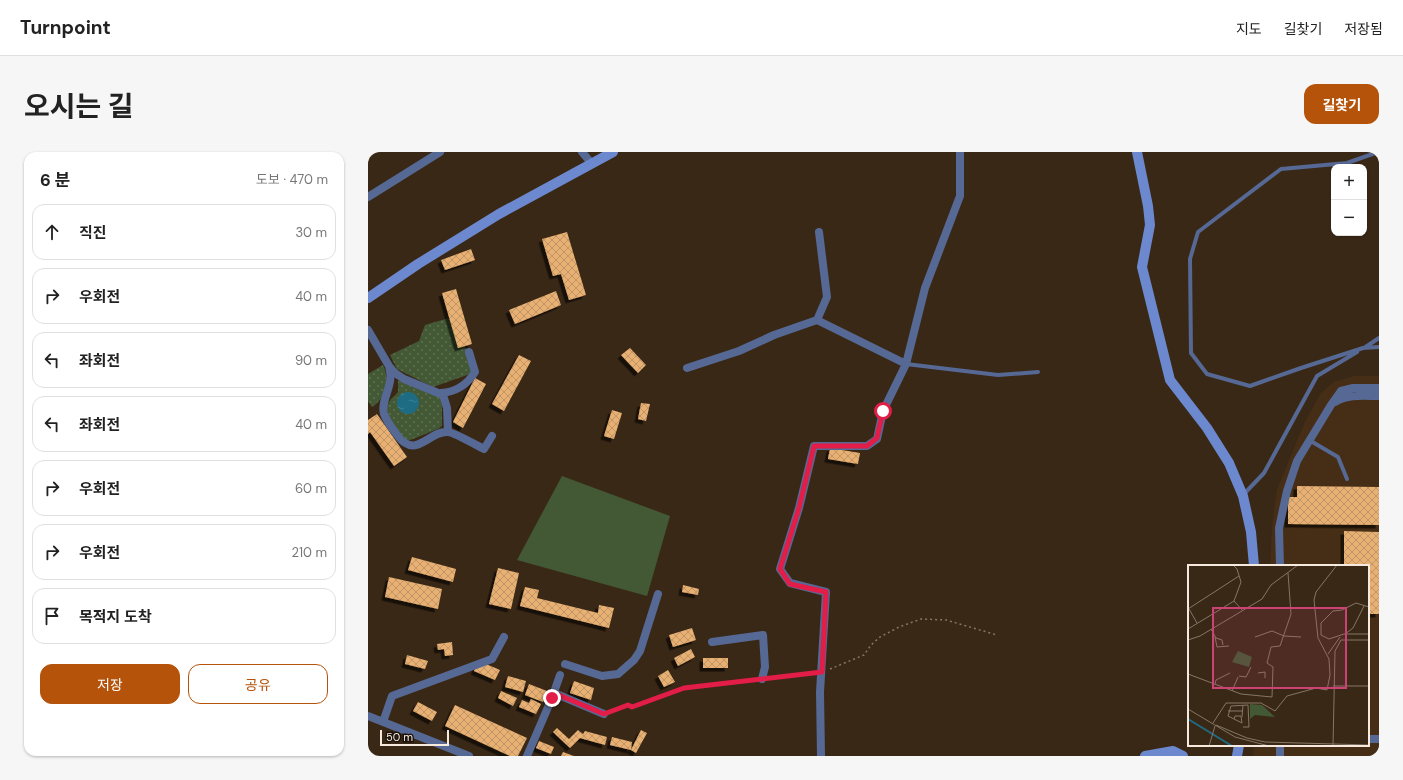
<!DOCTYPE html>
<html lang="ko">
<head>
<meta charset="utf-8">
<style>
	:root { --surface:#fff; --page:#f6f6f6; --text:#222; --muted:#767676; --line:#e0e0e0; --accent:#b45309 }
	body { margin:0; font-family:"DM Sans","Noto Sans KR",sans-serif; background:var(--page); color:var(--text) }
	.controls { position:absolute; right:12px; top:12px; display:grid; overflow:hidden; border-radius:8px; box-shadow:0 1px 3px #0004 }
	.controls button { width:36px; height:36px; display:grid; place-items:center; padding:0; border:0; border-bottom:1px solid var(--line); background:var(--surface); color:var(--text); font:20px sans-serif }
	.scale { position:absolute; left:12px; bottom:10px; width:69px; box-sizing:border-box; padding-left:4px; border:2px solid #f6eadf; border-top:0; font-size:11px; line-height:14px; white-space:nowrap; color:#f6eadf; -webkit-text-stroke:3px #1b130b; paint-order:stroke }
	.stop { position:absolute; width:12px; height:12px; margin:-9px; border:3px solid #e11d48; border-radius:50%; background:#fff }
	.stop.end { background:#e11d48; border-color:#fff; box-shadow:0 1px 4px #0008 }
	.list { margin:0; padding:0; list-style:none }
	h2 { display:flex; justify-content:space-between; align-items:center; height:52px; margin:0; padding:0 16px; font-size:17px }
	h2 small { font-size:13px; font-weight:400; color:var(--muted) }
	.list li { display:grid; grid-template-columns:26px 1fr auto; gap:12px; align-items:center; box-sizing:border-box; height:56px; margin:0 8px 8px; padding:0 8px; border:1px solid var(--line); border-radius:12px }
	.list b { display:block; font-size:15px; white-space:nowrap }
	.list em { font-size:13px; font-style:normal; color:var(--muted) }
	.actions { display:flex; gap:8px; padding:12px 16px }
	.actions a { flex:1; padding:9px 0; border:1px solid var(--accent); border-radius:12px; text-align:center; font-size:14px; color:var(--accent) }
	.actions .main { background:var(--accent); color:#fff }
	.icon { flex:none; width:22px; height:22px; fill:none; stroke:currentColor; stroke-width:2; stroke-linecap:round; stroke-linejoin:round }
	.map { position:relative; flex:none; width:1011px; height:604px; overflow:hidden; border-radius:12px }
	header { display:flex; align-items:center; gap:24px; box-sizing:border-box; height:56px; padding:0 20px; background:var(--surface); border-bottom:1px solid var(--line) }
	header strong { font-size:19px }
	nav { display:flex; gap:22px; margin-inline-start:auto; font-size:14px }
	.intro { display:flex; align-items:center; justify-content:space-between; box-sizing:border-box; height:96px; padding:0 24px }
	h1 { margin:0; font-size:28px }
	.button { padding:10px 18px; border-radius:12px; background:var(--accent); color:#fff; font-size:14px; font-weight:700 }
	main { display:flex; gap:24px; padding:0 24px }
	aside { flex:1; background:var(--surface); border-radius:12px; box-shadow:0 1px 3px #0004 }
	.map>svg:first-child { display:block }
	.built { fill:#452e15 }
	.grass { fill:url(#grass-dots) }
	.garden { fill:#435935 }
	.water { fill:url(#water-ripples) }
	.building { fill:url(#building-cross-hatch); filter:url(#shadow) }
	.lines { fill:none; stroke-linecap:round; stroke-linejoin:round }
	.path { stroke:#867667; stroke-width:1.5; stroke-dasharray:2 3; stroke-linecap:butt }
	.lane { stroke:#566894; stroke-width:4 }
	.street { stroke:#566894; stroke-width:8 }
	.secondary { stroke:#6c88ce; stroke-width:10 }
	.route { stroke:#e11d48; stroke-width:5 }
	.inset-river { fill:none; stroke:#1d6c83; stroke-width:2 }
	.inset-road { fill:none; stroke:#857666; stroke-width:1 }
	.view { fill:#cc4275; fill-opacity:0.15; stroke:#cc4275; stroke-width:2 }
	.inset-edge { fill:none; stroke:#f6eadf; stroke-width:2 }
</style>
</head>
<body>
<header>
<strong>Turnpoint</strong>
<nav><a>지도</a><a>길찾기</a><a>저장됨</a></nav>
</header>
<div class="intro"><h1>오시는 길</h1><a class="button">길찾기</a></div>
<main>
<aside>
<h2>6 분<small>도보 · 470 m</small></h2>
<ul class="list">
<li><svg class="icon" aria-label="ahead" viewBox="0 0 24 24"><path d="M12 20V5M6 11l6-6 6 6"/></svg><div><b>직진</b></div><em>30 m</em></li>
<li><svg class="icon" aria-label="right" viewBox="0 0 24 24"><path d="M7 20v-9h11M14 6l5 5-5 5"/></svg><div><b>우회전</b></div><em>40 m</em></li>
<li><svg class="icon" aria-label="left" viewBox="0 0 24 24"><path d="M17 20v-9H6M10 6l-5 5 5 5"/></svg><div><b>좌회전</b></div><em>90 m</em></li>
<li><svg class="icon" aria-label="left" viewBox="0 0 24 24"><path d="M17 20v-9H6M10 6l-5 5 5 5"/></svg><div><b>좌회전</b></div><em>40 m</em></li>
<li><svg class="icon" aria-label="right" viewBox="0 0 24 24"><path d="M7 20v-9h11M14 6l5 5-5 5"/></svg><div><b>우회전</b></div><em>60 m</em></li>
<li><svg class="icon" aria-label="right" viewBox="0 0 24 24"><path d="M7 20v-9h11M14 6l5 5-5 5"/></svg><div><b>우회전</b></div><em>210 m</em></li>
<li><svg class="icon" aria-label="arrive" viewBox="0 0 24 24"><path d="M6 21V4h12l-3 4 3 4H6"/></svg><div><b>목적지 도착</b></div></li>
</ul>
<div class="actions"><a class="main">저장</a><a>공유</a></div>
</aside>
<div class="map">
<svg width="1011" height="604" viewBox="0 0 1011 604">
	<defs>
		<pattern id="grass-dots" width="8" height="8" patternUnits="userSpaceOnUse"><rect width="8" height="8" fill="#435935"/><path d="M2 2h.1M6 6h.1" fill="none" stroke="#5f7152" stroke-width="1.8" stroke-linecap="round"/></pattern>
		<pattern id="water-ripples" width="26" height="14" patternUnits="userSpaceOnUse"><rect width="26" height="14" fill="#1d6c83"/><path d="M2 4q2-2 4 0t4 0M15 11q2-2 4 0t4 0" fill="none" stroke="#3e8194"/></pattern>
		<pattern id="building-cross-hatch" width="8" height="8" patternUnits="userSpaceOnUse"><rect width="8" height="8" fill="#e8b072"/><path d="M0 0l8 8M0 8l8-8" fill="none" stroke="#c09666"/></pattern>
		<filter id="shadow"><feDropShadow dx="-3.5" dy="3.5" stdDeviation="0" flood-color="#0009"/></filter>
	</defs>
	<rect width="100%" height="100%" fill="#3a2816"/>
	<path class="built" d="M986,224H1011V604H885L886,593H1000V414H902L904,376L909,338L936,272L953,241L966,230Z"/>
	<path class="grass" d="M81,166L90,195L97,194L105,221L65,235L29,217L22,203L51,189L57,173Z
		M15,213C22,226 18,247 4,255L0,249V222Z
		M32,228L45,235L71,243L74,253V273L72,276L40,289L37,287C29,277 14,263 21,250C23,246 27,244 30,240V229Z"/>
	<path class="garden" d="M194,324L302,364L279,444L149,408Z"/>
	<path class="water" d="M29 251a11 11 0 1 1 22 0a11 11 0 1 1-22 0Z"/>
	<path class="building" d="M199,80L218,143L201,148L193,122L185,124L174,87Z
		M103,97L107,108L77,118L73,108Z
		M88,137L104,192L90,196L74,141Z
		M188,139L193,153L147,172L141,158Z
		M262,196L278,213L270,221L253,203Z
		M151,203L163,209L136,259L124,252Z
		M107,226L118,232L95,276L85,270Z
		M273,251L282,252L278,269L270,267Z
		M244,258L254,261L246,287L236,284Z
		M9,262L39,305L26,314L2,280L0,282V268Z
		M462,296L492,301L490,312L460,307Z
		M929,334L1011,335V373L920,372V345H929Z
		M976,379L1011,380V462H1000V414H976Z
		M44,405L88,417L85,430L40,418Z
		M130,416L151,421L143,457L121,452Z
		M21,425L74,437L70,457L17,445Z
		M315,433L331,437L330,443L314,440Z
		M157,435L171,438L169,446L230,461L231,453L246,456L241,476L152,454Z
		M324,476L328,488L305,495L301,483Z
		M84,490L85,503L77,504L76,497L70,498L69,492Z
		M323,497L327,505L310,514L306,506Z
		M39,503L60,509L57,517L37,512Z
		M335,506H360V516H335Z
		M111,509L132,518L127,528L106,519Z
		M300,518L307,530L296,535L290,524Z
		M140,524L158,529L155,540L137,535Z
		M206,529L226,536L223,548L202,541Z
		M161,532L179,539L175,550L157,543Z
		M133,539L149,546L145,554L130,546Z
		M163,547L173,552L168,562L151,555L154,548L161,551Z
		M50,550L69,560L64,569L45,559Z
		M87,553L159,586L150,604H142L77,574Z
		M189,576L201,587L210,578L215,582L217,579L239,585L237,593L212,586L202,596L185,580Z
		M273,578L279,581L268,601L263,598L242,593L244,585L264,590L263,598Z
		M171,589L186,595L183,602L168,596Z
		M195,600L206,604H193Z"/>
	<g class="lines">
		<path class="path" d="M462,517L496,503L503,493L512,485L531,475L553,467L578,468L629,483
			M403,526L445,521
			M243,559L260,553L264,555L316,536L385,528"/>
		<path class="lane" d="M1010,0L979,11L913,17L830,80L822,107L823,201L839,222L882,234L933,216L995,196L1011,195
			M996,196L1011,186
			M538,212L630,223L670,220
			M941,288L970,305L979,327
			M875,343L896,321L949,224L989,200"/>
		<path class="street" d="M214,0L224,12
			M0,45L72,0
			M449,168L459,145L451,80
			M0,178L21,214L27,221L36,227L75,243L79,256L80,280
			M21,214C27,234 12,247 16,262C19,270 24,276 29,283C48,309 61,278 80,280C85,280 110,294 116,297L124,284
			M319,216L371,199L406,183L449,168L538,212
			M73,241C87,240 99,233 107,220L101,200
			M967,250C981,242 995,244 1011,244
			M912,414L911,376L919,339L929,309L963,253L973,239L985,236H1011
			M344,490L395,483L397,515L394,527
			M197,512L234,524L250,522L266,508L272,499L290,442
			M186,541L236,562
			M0,564L101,604
			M15,570L24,544L124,507L136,485
			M1000,587H1011
			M159,604L184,546L192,523
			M453,604L452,540L458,440L422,431L412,417L431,356L446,294H499L509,287L515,259L538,212L557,136L592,44V0
			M912,604V593"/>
		<path class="secondary" d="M769,0L780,54L782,73L774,115L802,228L839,276L861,311L875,344L883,380L886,414
			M0,146L50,112L131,62L245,0
			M777,604L805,599L815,604
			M869,604L871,593"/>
	</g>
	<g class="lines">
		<path class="route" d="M184,546L186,541L236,562L260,553L264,555L316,536L454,520L458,440L422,432L412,417L431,356L446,294H499L509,286L515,259"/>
	</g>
	<g transform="translate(820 413)">
		<rect width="181" height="181" fill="#3a2816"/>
		<path d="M62,139L74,140L87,152L67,150L62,154Z" fill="#435935"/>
		<path d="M50,86L64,92L61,102L44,97Z" fill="#435935"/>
		<path class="inset-river" d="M0,154L44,181"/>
		<path class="inset-road" d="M46,36L54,45M181,42L168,38L154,45L145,46L133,58V70L141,74L156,69H181M0,44L51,11M1,44L9,58M0,64L46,36L53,17L49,4L45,0M23,64L28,73L34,75L35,80M157,69L165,63L176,41M27,72L29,82L41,81M67,72L84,66L96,71L113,72M0,75L12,71L74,34L83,20L110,0M140,89L152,72M70,108L77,107V113M0,109L53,129L84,132L85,102L79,98L83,82L92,81L103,49L100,8M51,111L58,112L63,102M27,119L28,115L42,108M145,121H181M44,126L50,112M0,144L47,172L81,181M40,146H55M54,152L55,140M46,154L47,151H53L54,158M25,158L38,138H73L87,146L99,131L128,123L139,125L142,110L141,94L130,73L126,35L128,27L149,0M54,158L40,151L43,141L60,140L61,162H55M28,160L59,173L77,177L181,180M21,181L27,161M145,181L147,86L153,75H181"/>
		<path class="view" d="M25,43H158V123H25Z"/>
		<rect width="181" height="181" class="inset-edge"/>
	</g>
</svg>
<div class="controls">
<button>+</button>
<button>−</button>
</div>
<div class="scale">50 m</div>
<div class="stop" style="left:515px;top:259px"></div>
<div class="stop end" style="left:184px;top:546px"></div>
</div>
</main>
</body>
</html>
